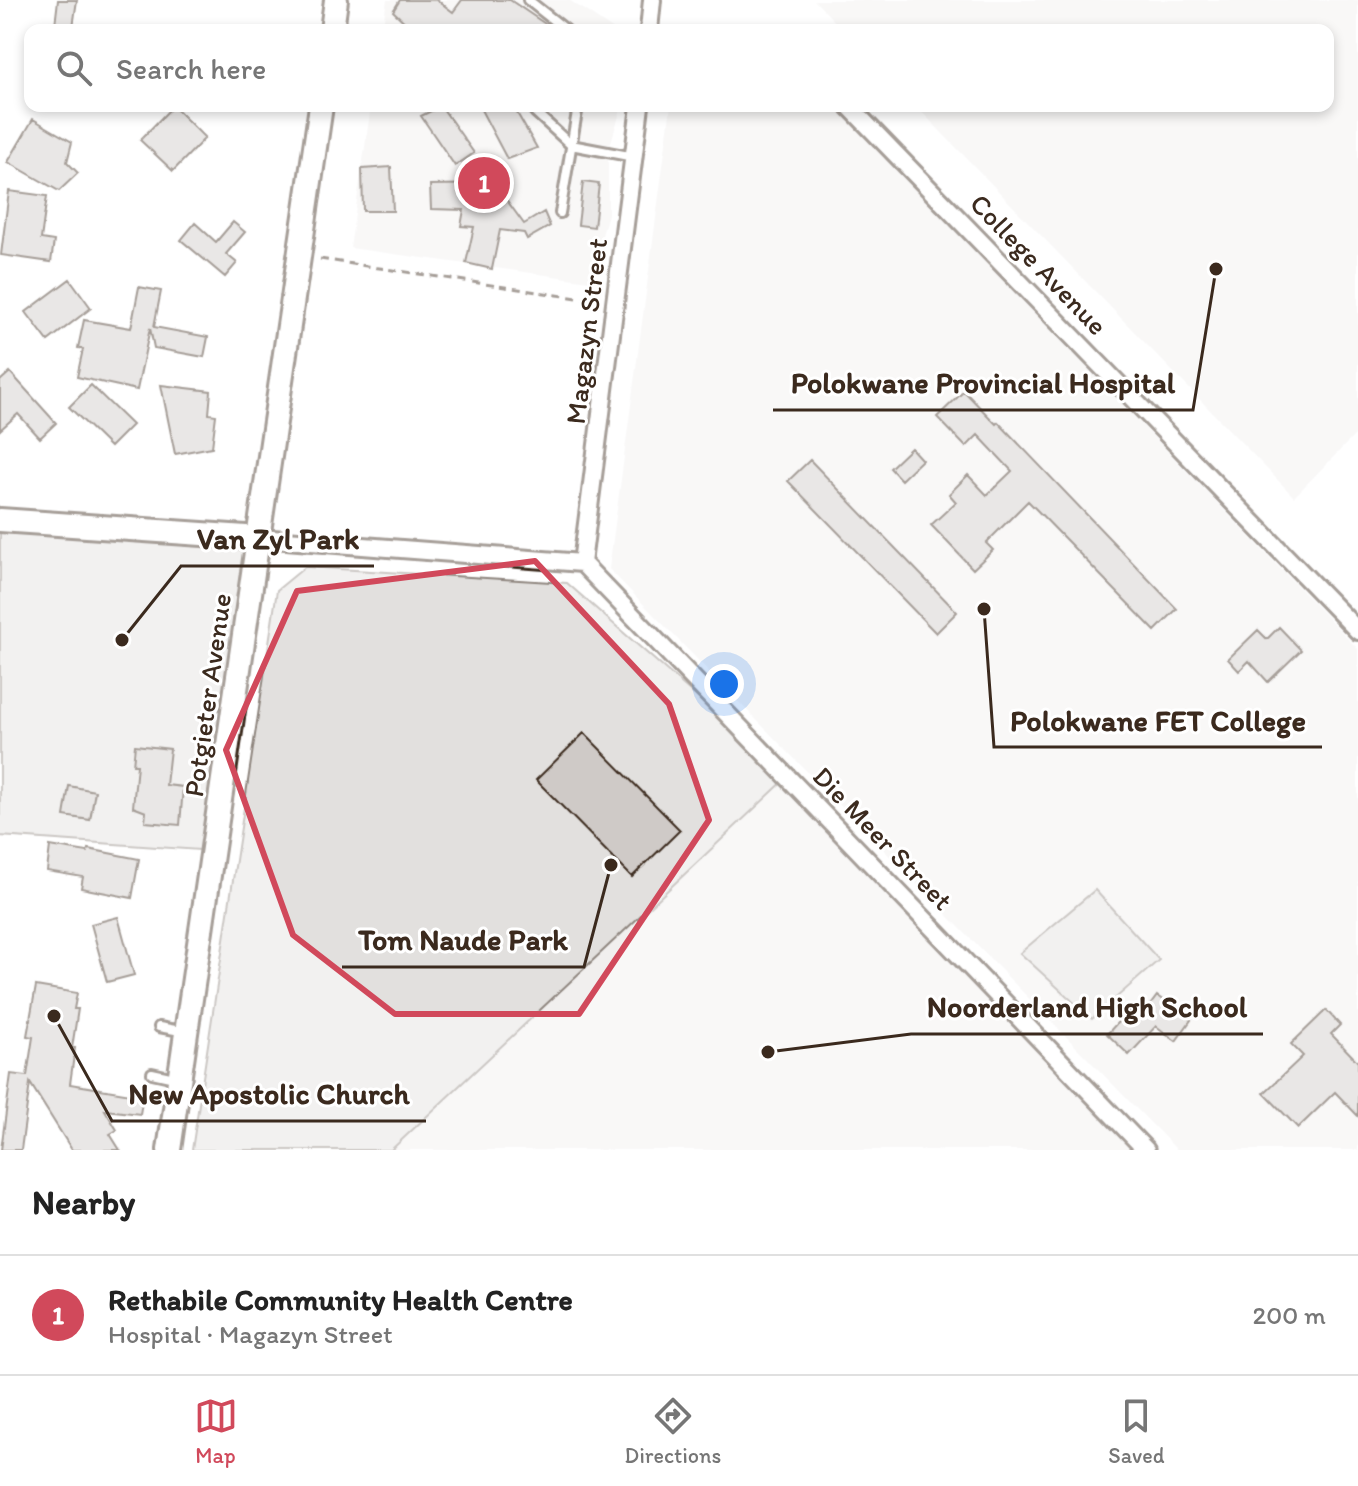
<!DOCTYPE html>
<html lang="en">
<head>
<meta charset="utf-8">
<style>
	:root { --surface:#fff; --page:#f2f2f2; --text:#222; --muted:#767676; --line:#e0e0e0; --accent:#d1495b }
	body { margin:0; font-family:Itim,sans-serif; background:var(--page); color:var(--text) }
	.you { position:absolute; left:724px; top:684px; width:28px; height:28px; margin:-20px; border:6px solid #fff; border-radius:50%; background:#1a73e8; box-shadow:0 0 0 12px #1a73e833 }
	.badge { display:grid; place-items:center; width:52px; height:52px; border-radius:50%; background:var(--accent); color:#fff; font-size:26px; font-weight:700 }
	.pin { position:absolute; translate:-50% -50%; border:4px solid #fff; box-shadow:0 2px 8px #0006 }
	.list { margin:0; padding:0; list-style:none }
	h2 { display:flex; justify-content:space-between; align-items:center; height:104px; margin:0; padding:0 32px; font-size:34px }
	h2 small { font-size:26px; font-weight:400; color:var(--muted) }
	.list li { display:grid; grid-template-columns:52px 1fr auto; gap:24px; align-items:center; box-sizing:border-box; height:120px; padding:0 32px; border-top:2px solid var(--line) }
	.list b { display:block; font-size:30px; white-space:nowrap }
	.list p { margin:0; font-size:26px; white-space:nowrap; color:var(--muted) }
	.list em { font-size:26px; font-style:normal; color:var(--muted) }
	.icon { flex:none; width:44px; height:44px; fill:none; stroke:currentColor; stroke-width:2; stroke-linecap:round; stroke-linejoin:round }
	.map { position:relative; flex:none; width:1358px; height:1150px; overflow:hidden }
	.search { position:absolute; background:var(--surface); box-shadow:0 4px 12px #0003; left:24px; right:24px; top:24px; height:88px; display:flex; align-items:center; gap:20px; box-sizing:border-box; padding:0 28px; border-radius:16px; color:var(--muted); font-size:30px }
	.sheet { height:224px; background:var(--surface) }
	nav { display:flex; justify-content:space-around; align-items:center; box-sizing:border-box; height:112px; border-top:2px solid var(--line); background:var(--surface); font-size:22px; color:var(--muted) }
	nav a { display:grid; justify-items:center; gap:4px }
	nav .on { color:var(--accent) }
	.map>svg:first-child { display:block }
	.built { fill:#f1efee }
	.green { fill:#e2e0de; stroke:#8e857e; stroke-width:2 }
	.building { fill:#cfcac7; stroke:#3b2a1e; stroke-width:2 }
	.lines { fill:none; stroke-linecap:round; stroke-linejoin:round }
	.lane-casing { stroke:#3b2a1e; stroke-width:14 }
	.street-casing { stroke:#3b2a1e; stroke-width:22 }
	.secondary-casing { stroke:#3b2a1e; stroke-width:28 }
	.path { stroke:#3b2a1e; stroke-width:3; stroke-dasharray:8 6; stroke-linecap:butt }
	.lane { stroke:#fff; stroke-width:8 }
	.street { stroke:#fff; stroke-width:16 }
	.secondary { stroke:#fff; stroke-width:22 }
	.marked { fill:none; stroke:#d1495b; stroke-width:6; stroke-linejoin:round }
	.labels { text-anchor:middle; stroke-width:6; stroke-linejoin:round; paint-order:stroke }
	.street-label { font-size:28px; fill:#3b2a1e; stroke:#fff }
	.leader { fill:none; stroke:#3b2a1e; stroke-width:3 }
	.callout-dot { fill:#3b2a1e; stroke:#fff; stroke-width:3 }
	.callout-label { font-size:30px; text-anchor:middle; font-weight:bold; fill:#3b2a1e; stroke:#fff; stroke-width:6; stroke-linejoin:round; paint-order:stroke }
</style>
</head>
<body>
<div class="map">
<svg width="1358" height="1150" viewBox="0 0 1358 1150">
	<rect width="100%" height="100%" fill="#fff"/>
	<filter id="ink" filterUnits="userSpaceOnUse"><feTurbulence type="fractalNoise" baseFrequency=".0125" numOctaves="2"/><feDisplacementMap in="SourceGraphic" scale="16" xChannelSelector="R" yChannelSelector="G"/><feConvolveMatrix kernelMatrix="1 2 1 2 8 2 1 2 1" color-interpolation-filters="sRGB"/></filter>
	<g filter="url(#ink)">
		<path class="built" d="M387,0H569L614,30H382Z
			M814,0H1358V432L1294,497L916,106H1328V30H843Z
			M371,106H622L608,152V214L589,281L350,248Z
			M671,106L835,107L1358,649V1150H1177L609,569Z
			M788,777L1132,1150H391L599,953Z"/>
		<path class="green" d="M0,520L260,538L214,851L0,836Z
			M305,567L567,583L788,777L391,1150H192L277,590Z
			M1095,890L1159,960L1092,1019L1020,953Z"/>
		<path class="building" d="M58,0H77L73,27L55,25Z
			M400,0H437L453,12L462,0H510L554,30H413L393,11Z
			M173,106L205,138L173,171L140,140Z
			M441,106L474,153L455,166L421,116Z
			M479,106H513L537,148L507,159Z
			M33,119L72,142L67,162L78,173L59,191L8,162Z
			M391,167L393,211H363L362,169Z
			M583,182L599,184L594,227L578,225Z
			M495,184L524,224L544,212L550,226L527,239L524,233L500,230L492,269L466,263L474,227L461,226L464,210L431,209L430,185Z
			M9,191L47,196L41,239L54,241L51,262L1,255Z
			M233,222L245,232L226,254L237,263L225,277L181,240L195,223L216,242Z
			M70,279L91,308L48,341L26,312Z
			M139,287L161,291L154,327L208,337L204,357L154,348L150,328L137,390L77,377L83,349L78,348L84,320L131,328Z
			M10,372L56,423L40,438L18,414L0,430V381Z
			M91,385L132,425L110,447L69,407Z
			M161,385L211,391L209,414L216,415L212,447L175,454Z
			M964,391L996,424L998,422L1177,609L1155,631L1028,501L986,543L993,550L973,569L931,525L956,502L949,494L968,475L987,495L1012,471L978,435L966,447L937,417Z
			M911,448L922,460L901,480L890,468Z
			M810,460L957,612L936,633L788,481Z
			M1279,627L1301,650L1268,682L1249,661L1239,671L1228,659L1258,630L1267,639Z
			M584,733L680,830L632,877L536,780Z
			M135,745L170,749L166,785L183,787L180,825L145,822L146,812L133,807L137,765H133Z
			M69,786L95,791L90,820L64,816Z
			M50,846L87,852L88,849L139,859L132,898L81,888L83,877L47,871Z
			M118,917L134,975L107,982L91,924Z
			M36,986L77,993L74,1009H78L72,1048H75L70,1084L143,1096L140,1114L105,1110L117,1130L110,1134L120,1150H72L30,1083L21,1150H1L11,1074L27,1076L33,1037L27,1036Z
			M1157,996L1191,1020L1176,1041L1156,1026L1129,1055L1107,1034L1129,1010L1139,1020Z
			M1326,1010L1340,1025L1331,1034L1358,1062V1116L1335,1092L1298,1128L1264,1093L1303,1056L1291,1044Z"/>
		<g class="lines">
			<defs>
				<path id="lane" d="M528,0L566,30
					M535,112L571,145L634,157
					M560,213L578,106
					M159,1027L186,1032
					M152,1073L179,1079"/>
				<path id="street" d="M649,30L652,0
					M849,106L1358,631
					M260,538L582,563
					M582,563L1146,1150
					M582,563L640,106"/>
				<path id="secondary" d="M332,30L336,0
					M0,520L260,538
					M169,1150L321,106"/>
			</defs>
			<use href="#lane" class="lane-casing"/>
			<use href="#street" class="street-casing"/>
			<use href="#secondary" class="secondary-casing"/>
			<path class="path" d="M320,259L597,301"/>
			<use href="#lane" class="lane"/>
			<use href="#street" class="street"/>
			<use href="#secondary" class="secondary"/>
		</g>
	</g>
	<path d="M0 0H1358V1150H0ZM535,561L669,704L709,820L579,1014H395L293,935L226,750L297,591Z" fill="#fff" fill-opacity=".55" fill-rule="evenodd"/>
	<path class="marked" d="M535,561L669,704L709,820L579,1014H395L293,935L226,750L297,591Z"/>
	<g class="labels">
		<g class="street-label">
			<text transform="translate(1039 264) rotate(46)" y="10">College Avenue</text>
			<text transform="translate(586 331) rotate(-83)" y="10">Magazyn Street</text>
			<text transform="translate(207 695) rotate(-82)" y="10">Potgieter Avenue</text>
			<text transform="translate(883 838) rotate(46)" y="10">Die Meer Street</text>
		</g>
	</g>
	<path class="leader" d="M1216 269L1193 410H773M122 640L181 566H374M984 609L994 747H1322M611 865L584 967H342M768 1052L911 1034H1263M54 1016L112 1121H426"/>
	<g class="callout-dot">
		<circle cx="1216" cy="269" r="8"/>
		<circle cx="122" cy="640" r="8"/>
		<circle cx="984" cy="609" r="8"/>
		<circle cx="611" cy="865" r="8"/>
		<circle cx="768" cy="1052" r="8"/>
		<circle cx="54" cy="1016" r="8"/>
	</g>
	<g class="callout-label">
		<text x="983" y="393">Polokwane Provincial Hospital</text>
		<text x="278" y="549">Van Zyl Park</text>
		<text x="1158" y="731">Polokwane FET College</text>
		<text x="463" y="950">Tom Naude Park</text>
		<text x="1087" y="1017">Noorderland High School</text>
		<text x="269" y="1104">New Apostolic Church</text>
	</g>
</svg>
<div class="you"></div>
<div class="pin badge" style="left:484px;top:183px">1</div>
<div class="search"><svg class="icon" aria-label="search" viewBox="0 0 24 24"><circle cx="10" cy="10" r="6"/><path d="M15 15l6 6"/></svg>Search here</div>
</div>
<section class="sheet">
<h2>Nearby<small></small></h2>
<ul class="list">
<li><span class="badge">1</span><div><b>Rethabile Community Health Centre</b><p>Hospital · Magazyn Street</p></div><em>200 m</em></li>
</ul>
</section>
<nav>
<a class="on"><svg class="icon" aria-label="map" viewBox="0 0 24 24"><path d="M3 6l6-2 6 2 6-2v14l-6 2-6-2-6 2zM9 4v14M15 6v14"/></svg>Map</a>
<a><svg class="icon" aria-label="directions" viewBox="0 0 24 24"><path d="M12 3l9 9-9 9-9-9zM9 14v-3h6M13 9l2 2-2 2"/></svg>Directions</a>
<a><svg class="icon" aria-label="saved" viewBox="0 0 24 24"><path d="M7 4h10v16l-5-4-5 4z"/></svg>Saved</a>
</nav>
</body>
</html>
